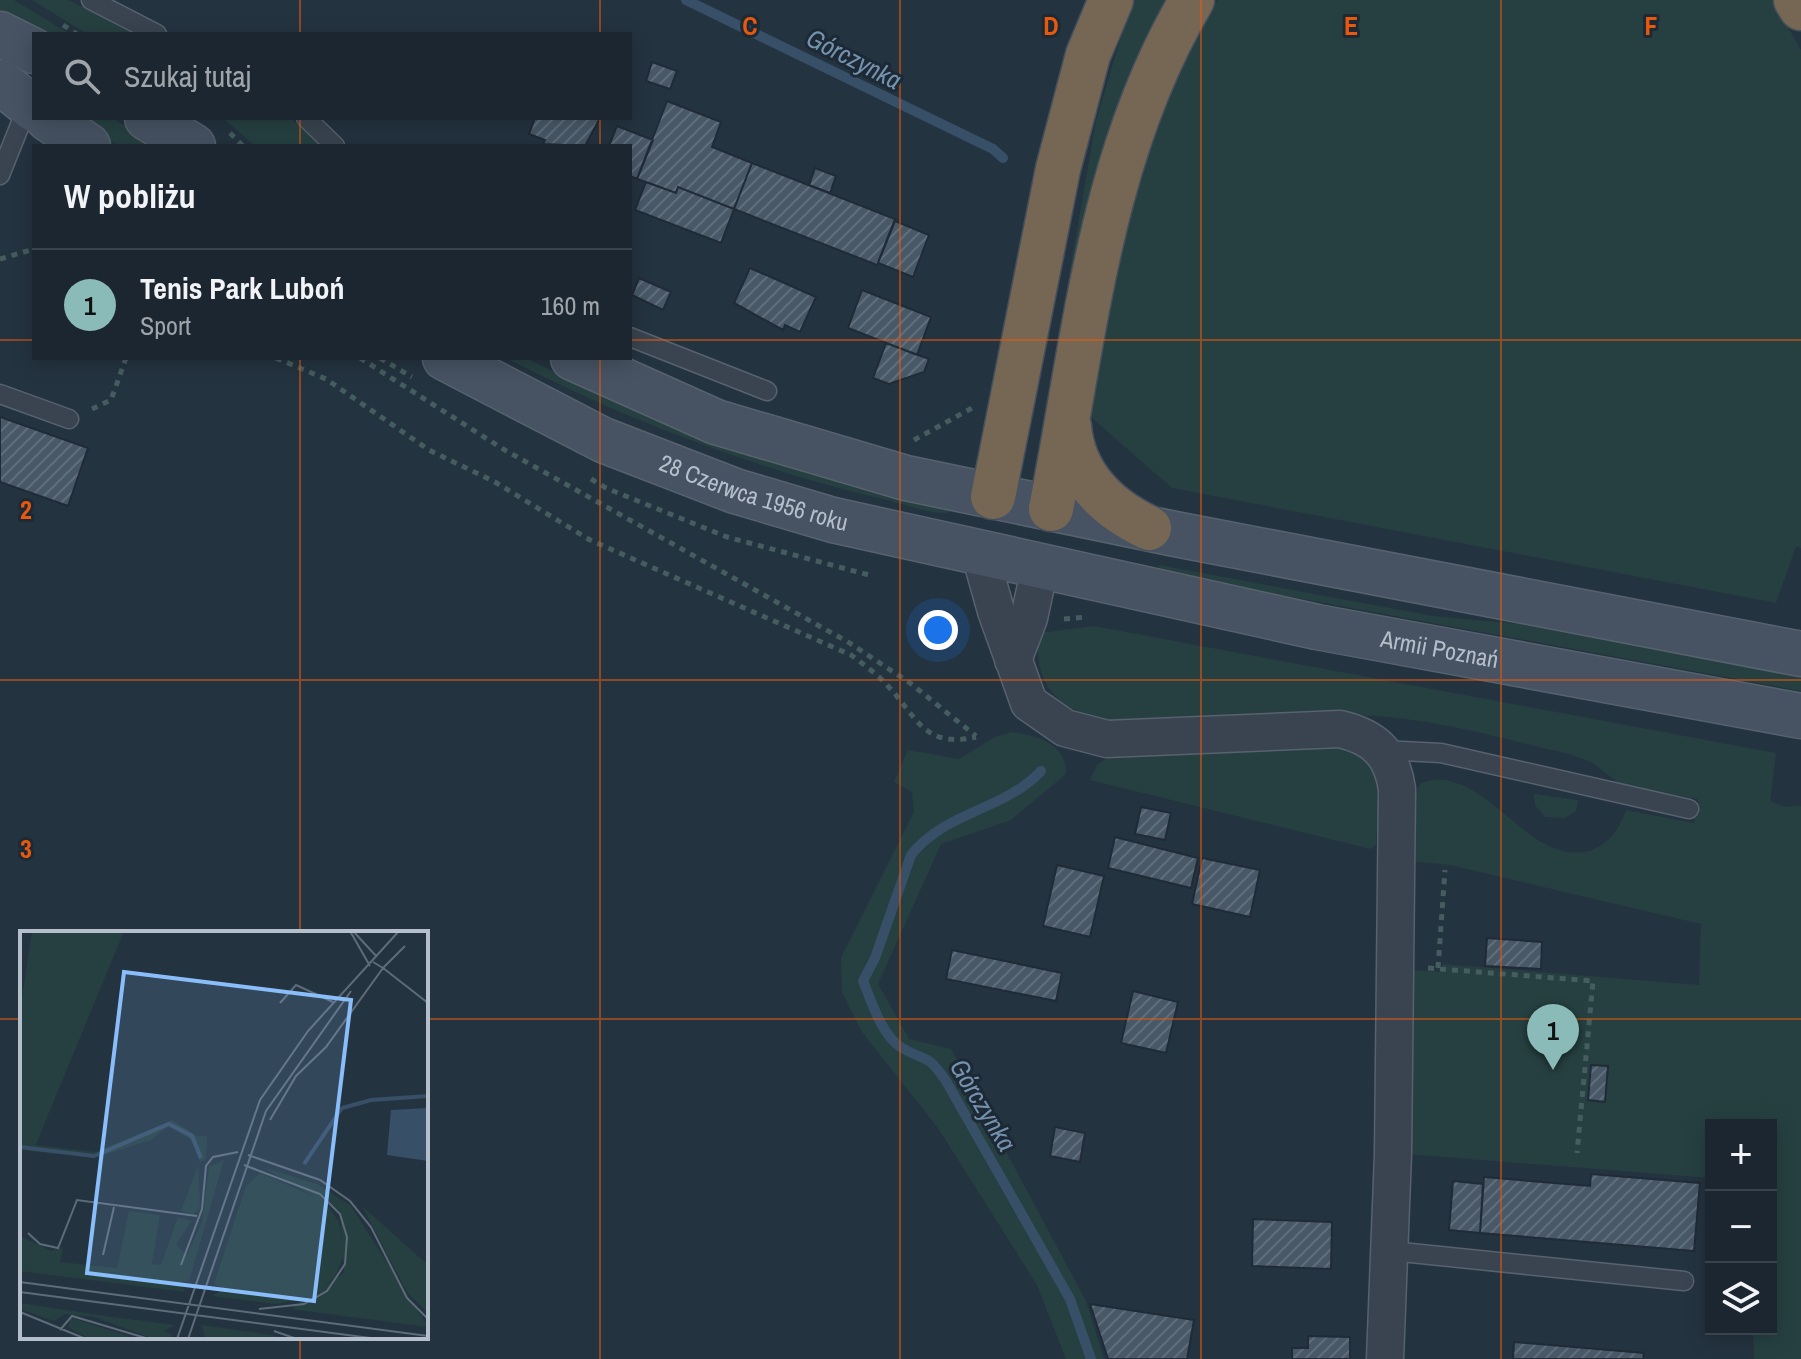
<!DOCTYPE html>
<html lang="pl">
<head>
<meta charset="utf-8">
<style>
	:root { --surface:#1b2630; --page:#242e38; --text:#f1f3f6; --muted:#a0a5ab; --line:#39434c; --accent:#8bbbb9 }
	body { margin:0; font-family:"Archivo Narrow",sans-serif; background:var(--page); color:var(--text) }
	.controls { position:absolute; right:24px; bottom:24px; display:grid; overflow:hidden; border-radius:0px; box-shadow:0 4px 20px #0003 }
	.controls button { width:72px; height:72px; display:grid; place-items:center; padding:0; border:0; border-bottom:2px solid var(--line); background:var(--surface); color:var(--text); font:40px sans-serif }
	.you { position:absolute; left:938px; top:630px; width:28px; height:28px; margin:-20px; border:6px solid #fff; border-radius:50%; background:#1a73e8; box-shadow:0 0 0 12px #1a73e833 }
	.badge { display:grid; place-items:center; width:52px; height:52px; border-radius:50%; background:var(--accent); color:#111; font-size:26px; font-weight:700 }
	.pin { position:absolute; translate:-50% -66px; filter:drop-shadow(0 2px 4px #0008) }
	.pin::after { content:''; position:absolute; top:42px; width:28px; height:24px; background:inherit; clip-path:polygon(0 0,100% 0,50% 100%) }
	.list { margin:0; padding:0; list-style:none }
	h2 { display:flex; justify-content:space-between; align-items:center; height:104px; margin:0; padding:0 32px; font-size:34px }
	h2 small { font-size:26px; font-weight:400; color:var(--muted) }
	.list li { display:grid; grid-template-columns:52px 1fr auto; gap:24px; align-items:center; box-sizing:border-box; height:112px; padding:0 32px; border-top:2px solid var(--line) }
	.list b { display:block; font-size:30px; white-space:nowrap }
	.list p { margin:0; font-size:26px; white-space:nowrap; color:var(--muted) }
	.list em { font-size:26px; font-style:normal; color:var(--muted) }
	.icon { flex:none; width:44px; height:44px; fill:none; stroke:currentColor; stroke-width:2; stroke-linecap:round; stroke-linejoin:round }
	.map { position:relative; flex:none; width:1801px; height:1359px; overflow:hidden }
	.search { position:absolute; background:var(--surface); box-shadow:0 4px 20px #0003; left:32px; top:32px; width:600px; height:88px; display:flex; align-items:center; gap:20px; box-sizing:border-box; padding:0 28px; border-radius:0px; color:var(--muted); font-size:30px }
	.panel { position:absolute; background:var(--surface); box-shadow:0 4px 20px #0003; left:32px; top:144px; width:600px; height:216px; border-radius:0px }
	.map>svg:first-child { display:block }
	.grass { fill:#264041 }
	.lines { fill:none; stroke-linecap:round; stroke-linejoin:round }
	.stream { stroke:#384f68; stroke-width:10 }
	.building { fill:url(#building-hatch); stroke:#202b37; stroke-width:2 }
	.service-casing { stroke:#57626e; stroke-width:21 }
	.minor-casing { stroke:#57626e; stroke-width:39 }
	.secondary-casing { stroke:#57626e; stroke-width:47 }
	.motorway-casing { stroke:#444f5b; stroke-width:47 }
	.path { stroke:#455d5e; stroke-width:5; stroke-dasharray:6 6; stroke-linecap:butt }
	.service { stroke:#394450; stroke-width:18 }
	.minor { stroke:#394450; stroke-width:36 }
	.secondary { stroke:#475363; stroke-width:44 }
	.motorway { stroke:#766755; stroke-width:44 }
	.grid { fill:none; stroke:#e8590c; stroke-width:2; stroke-opacity:0.55 }
	.labels { text-anchor:middle; stroke-width:6; stroke-linejoin:round; paint-order:stroke }
	.street-label { font-size:24px; fill:#b5bfcb; stroke:#1d2935 }
	.water-label { font-size:26px; font-style:italic; fill:#7492ae; stroke:#1d2935 }
	.inset-river { fill:none; stroke:#384f68; stroke-width:4 }
	.inset-road { fill:none; stroke:#5e6b78; stroke-width:2 }
	.view { fill:#8abefb; fill-opacity:0.15; stroke:#8abefb; stroke-width:4 }
	.inset-edge { fill:none; stroke:#b5bfcb; stroke-width:4 }
	.grid-label { font-size:26px; text-anchor:middle; font-weight:bold; fill:#e8590c; stroke:#1d2935; stroke-width:6; stroke-linejoin:round; paint-order:stroke }
</style>
</head>
<body>
<div class="map">
<svg width="1801" height="1359" viewBox="0 0 1801 1359">
	<defs>
		<pattern id="building-hatch" width="6" height="6" patternUnits="userSpaceOnUse" patternTransform="scale(2)"><rect width="6" height="6" fill="#485867"/><path d="M-1 1l2-2M0 6l6-6M5 7l2-2" fill="none" stroke="#606e7b"/></pattern>
	</defs>
	<rect width="100%" height="100%" fill="#243340"/>
	<path class="grass" d="M0,0H14L70,34H39L0,10Z
		M32,0H68L136,34H87Z
		M1132,0H1176L1060,404L1047,403L1096,121Z
		M1218,0H1772L1801,50V548L1796,546L1776,603L1172,488L1085,412L1122,233L1153,122L1208,12Z
		M77,118H112L158,146H117Z
		M223,118H290L323,146H255Z
		M506,358H526L574,382L949,508L950,512C935,516 907,505 891,501C757,470 628,421 506,358Z
		M1159,565L1433,616L1570,629L1801,672V691L1157,572Z
		M1094,626L1776,753L1770,801L1785,807L1801,806V1359H1754L1753,1329H1771V1125H1711V1178L1406,1154L1408,970L1442,972L1443,964L1699,985L1701,924L1450,865L1408,861L1413,799L1420,784C1461,763 1507,821 1538,840C1577,865 1612,852 1626,810L1694,823L1698,799L1622,785L1591,762L1569,754C1496,737 1423,715 1347,715C1292,714 1237,718 1182,720C1150,721 1115,726 1085,714C1047,700 1034,673 1039,633Z
		M1011,732C1036,735 1067,743 1066,774L1011,820L941,844L878,984L909,1039L951,1049L1086,1301L1104,1359H1066L1037,1285L938,1128L862,1032L842,992L841,958L914,812L912,792L894,782L908,750L959,759L993,738Z
		M1310,742C1324,744 1342,745 1355,750C1388,764 1377,817 1376,845L1371,849L1090,780L1097,765L1105,759Z
		M1534,794L1578,800L1576,811L1565,818L1545,817L1535,805Z"/>
	<g class="lines">
		<path class="stream" d="M686,0L993,149L1003,158
			M1041,771C1005,810 944,812 911,855L875,958L863,981C872,1002 881,1035 902,1048C928,1063 926,1052 946,1081L1070,1299L1091,1359"/>
	</g>
	<path class="building" d="M652,62L677,71L670,89L646,81Z
		M667,101L721,122L712,147L752,163L734,209L678,187L676,193L637,179Z
		M535,118H600L585,146L543,144L545,140L529,134Z
		M617,126L653,140L637,179L630,176V146H609Z
		M752,163L895,219L877,265L734,209Z
		M815,168L836,176L830,193L809,185Z
		M646,182L676,193L678,187L734,209L721,243L635,210Z
		M895,221L929,235L913,277L878,263Z
		M750,268L816,297L800,332L785,325L783,330L734,303Z
		M639,278L671,292L663,310L632,295Z
		M862,290L931,317L917,355L848,328Z
		M886,343L929,359L924,372L889,384L873,378Z
		M0,417L88,448L68,506L0,482Z
		M1141,807L1171,813L1165,840L1135,834Z
		M1115,837L1198,858L1191,888L1108,868Z
		M1202,858L1260,870L1250,917L1192,904Z
		M1057,865L1104,876L1090,937L1043,926Z
		M1487,938L1542,942L1541,969L1485,966Z
		M952,950L1062,973L1056,1001L946,979Z
		M1133,991L1178,1002L1166,1053L1121,1043Z
		M1591,1065L1608,1066L1605,1102L1588,1100Z
		M1055,1127L1085,1133L1080,1162L1050,1156Z
		M1591,1174L1700,1183L1694,1251L1480,1233L1484,1177L1590,1186Z
		M1453,1181L1483,1184L1480,1233L1449,1230Z
		M1253,1219L1332,1222L1331,1269L1252,1266Z
		M1090,1304L1194,1320L1187,1359H1108Z
		M1308,1336L1350,1337V1359H1292V1348H1308Z
		M1514,1342L1644,1353L1643,1359H1513Z"/>
	<g class="lines">
		<defs>
			<path id="service" d="M91,0L157,34
				M306,118L335,146
				M0,175L28,105
				M630,337L767,391
				M0,394L69,419
				M1383,750L1441,753L1689,809
				M1391,1251L1684,1281"/>
			<path id="minor" d="M980,554L996,611L1029,703L1065,728L1107,739L1340,729C1374,737 1392,753 1397,789L1393,1154L1385,1359
				M1013,660L1029,618L1040,567"/>
			<g id="secondary">
				<path d="M0,34L34,51"/>
				<path d="M0,82L34,109"/>
				<path d="M47,118L88,146"/>
				<path d="M147,118L193,146"/>
				<path id="s1" d="M445,358L603,440L735,491L833,520L1317,627L1801,716"/>
				<path d="M573,358L716,422L906,478L1175,534L1801,654"/>
			</g>
			<path id="motorway" d="M1796,0L1801,8
				M1069,426C1073,475 1105,507 1149,528
				M993,497L1058,169L1088,55L1111,0
				M1051,509C1085,336 1100,155 1192,0"/>
		</defs>
		<use href="#service" class="service-casing"/>
		<use href="#minor" class="minor-casing"/>
		<use href="#secondary" class="secondary-casing"/>
		<use href="#motorway" class="motorway-casing"/>
		<path class="path" d="M63,25L77,34
			M230,133L243,146
			M0,259L34,249
			M276,358L326,379L429,450L495,482L590,540L851,655C863,664 876,673 886,684C917,716 923,749 976,737
			M360,358L503,449L848,642L910,683L976,736
			M380,358L412,377
			M92,409L111,400L126,358
			M914,440L972,408
			M591,479L606,488L727,537L869,575
			M1064,619L1086,617
			M1428,968L1593,981L1577,1153
			M1438,968L1445,870"/>
		<use href="#service" class="service"/>
		<use href="#minor" class="minor"/>
		<use href="#secondary" class="secondary"/>
		<use href="#motorway" class="motorway"/>
	</g>
	<path class="grid" d="M300,0V34M600,0V34M900,0V1359M1201,0V1359M1501,0V1359M300,118V146M600,118V146M0,340H34M630,340H1801M300,358V933M600,358V1359M0,680H1801M0,1019H22M426,1019H1801M300,1337V1359"/>
	<g class="labels">
		<g class="street-label">
			<text dy="8" stroke="none"><textPath href="#s1" startOffset="338">28 Czerwca 1956 roku</textPath></text>
			<text dy="8" stroke="none"><textPath href="#s1" startOffset="1042">Armii Poznań</textPath></text>
		</g>
		<g class="water-label">
			<text transform="translate(854 59) rotate(27)" y="9">Górczynka</text>
			<text transform="translate(983 1105) rotate(59)" y="9">Górczynka</text>
		</g>
	</g>
	<g transform="translate(20 931)">
		<rect width="408" height="408" fill="#243340"/>
		<path d="M152,189L177,205H187L186,228L180,231L171,209L149,195L131,209L74,227L0,219L16,214L75,221ZM204,229L169,350L160,351L165,361L0,340V305L31,320L43,316L40,331L97,337L109,280L140,284L132,333L141,334L158,286L171,290L156,314L167,324L182,291L189,236ZM178,235L180,277L174,283L161,280ZM242,236L297,253L331,275L408,396L271,378L324,342L320,280ZM240,242L304,270L319,291L324,324L314,347L290,367L256,373L192,365L203,358L194,353L226,255ZM342,275L408,334V382L387,361ZM0,372L92,386L155,394L143,400L152,403L150,408H134L74,386L45,383L34,390L0,378ZM51,387L118,408H70L48,396ZM181,394L251,404L270,408H186Z" fill="#264041"/>
		<path d="M12,0H104L14,218H0V81Z" fill="#264041"/>
		<path d="M408,177V230L367,224L371,179Z" fill="#384f68"/>
		<path class="inset-river" d="M0,216L74,225L149,193L172,205L181,227M284,233L322,177L351,169L408,165"/>
		<path class="inset-road" d="M330,0L350,35M333,0L357,26M385,15L363,37L408,72M260,72L276,54L313,71M250,189L276,145L306,116L363,37L353,31M228,224L300,249L330,270L351,296L387,367L408,388M224,234L300,263L320,283L327,306L325,333L307,360L284,373L239,378M8,302L20,313L38,317L57,269L177,285M83,324L94,276M161,334L182,278L186,235L193,226L218,221M0,351L408,405M0,361L358,408M0,381L66,408M40,399L52,385L129,408M254,400L277,408M157,408L240,169L288,100L379,0M168,408L246,180L331,60"/>
		<path class="view" d="M104,41L331,69L294,370L67,342Z"/>
		<rect width="408" height="408" class="inset-edge"/>
	</g>
	<g class="grid-label">
		<text x="750" y="35">C</text>
		<text x="1051" y="35">D</text>
		<text x="1351" y="35">E</text>
		<text x="1651" y="35">F</text>
		<text x="26" y="519">2</text>
		<text x="26" y="858">3</text>
	</g>
</svg>
<div class="controls">
<button>+</button>
<button>−</button>
<button><svg class="icon" aria-label="layers" viewBox="0 0 24 24"><path d="M12 4l9 5-9 5-9-5zM3 14l9 5 9-5"/></svg></button>
</div>
<div class="you"></div>
<div class="pin badge" style="left:1553px;top:1070px">1</div>
<div class="search"><svg class="icon" aria-label="search" viewBox="0 0 24 24"><circle cx="10" cy="10" r="6"/><path d="M15 15l6 6"/></svg>Szukaj tutaj</div>
<section class="panel">
<h2>W pobliżu<small></small></h2>
<ul class="list">
<li><span class="badge">1</span><div><b>Tenis Park Luboń</b><p>Sport</p></div><em>160 m</em></li>
</ul>
</section>
</div>
</body>
</html>
